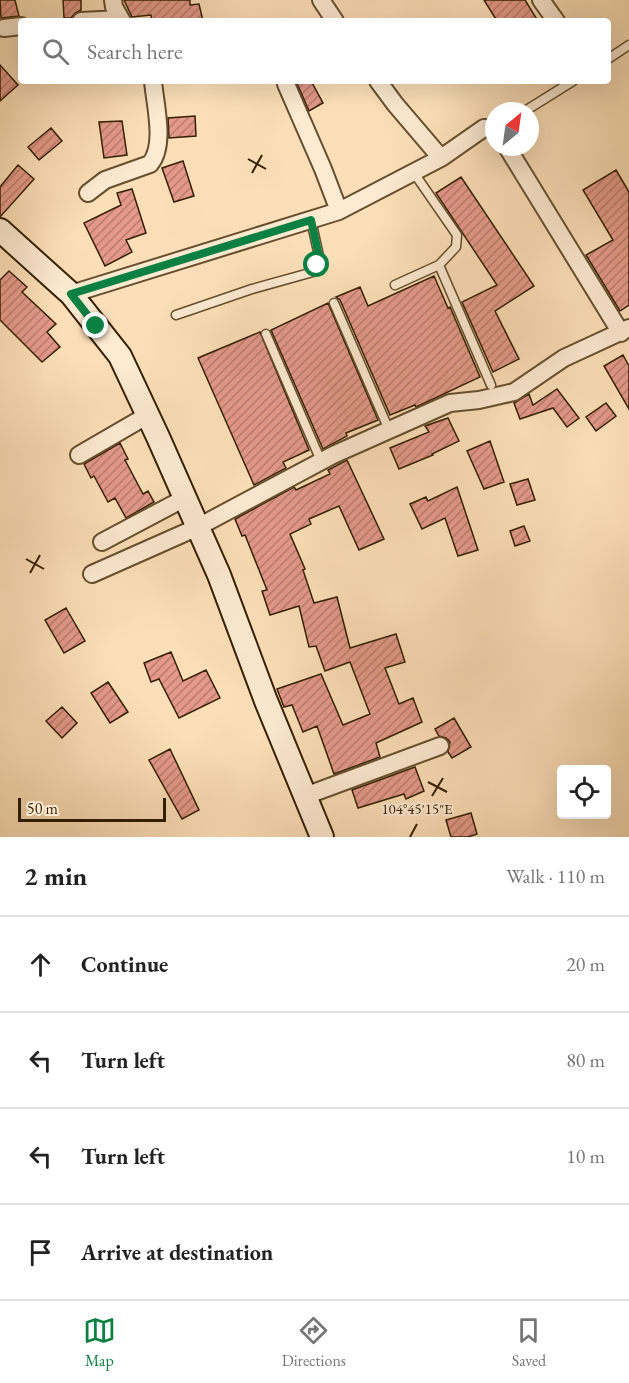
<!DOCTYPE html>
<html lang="en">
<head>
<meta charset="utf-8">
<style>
	:root { --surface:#fff; --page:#f6f6f6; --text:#222; --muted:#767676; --line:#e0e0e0; --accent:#0b8043 }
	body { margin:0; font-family:"EB Garamond",serif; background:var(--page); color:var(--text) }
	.controls { position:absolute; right:18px; bottom:18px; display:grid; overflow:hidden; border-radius:6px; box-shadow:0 6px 24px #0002 }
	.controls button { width:54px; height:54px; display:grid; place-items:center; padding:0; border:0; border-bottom:2px solid var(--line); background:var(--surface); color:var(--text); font:30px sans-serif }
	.compass { position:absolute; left:485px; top:102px; width:54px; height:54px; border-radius:50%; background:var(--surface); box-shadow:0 6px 24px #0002; rotate:29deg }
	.scale { position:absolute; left:18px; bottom:15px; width:148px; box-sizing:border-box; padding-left:6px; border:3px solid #341f00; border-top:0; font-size:16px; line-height:21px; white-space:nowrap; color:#341f00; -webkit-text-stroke:4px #fdead1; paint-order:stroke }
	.stop { position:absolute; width:18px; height:18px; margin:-14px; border:4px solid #0b8043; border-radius:50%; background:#fff }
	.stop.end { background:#0b8043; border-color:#fff; box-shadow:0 2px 6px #0008 }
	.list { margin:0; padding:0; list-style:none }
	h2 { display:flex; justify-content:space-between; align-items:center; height:78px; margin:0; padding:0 24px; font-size:26px }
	h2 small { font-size:20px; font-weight:400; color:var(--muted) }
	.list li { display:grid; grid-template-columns:39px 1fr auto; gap:18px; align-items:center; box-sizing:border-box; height:96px; padding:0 24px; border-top:2px solid var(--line) }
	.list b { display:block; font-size:22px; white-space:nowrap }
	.list em { font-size:20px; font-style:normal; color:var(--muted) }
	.icon { flex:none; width:33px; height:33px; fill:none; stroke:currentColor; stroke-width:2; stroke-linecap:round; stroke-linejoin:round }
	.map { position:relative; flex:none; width:629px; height:837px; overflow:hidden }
	.search { position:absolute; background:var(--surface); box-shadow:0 6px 24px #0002; left:18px; right:18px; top:18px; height:66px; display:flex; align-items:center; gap:15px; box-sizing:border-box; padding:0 21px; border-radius:6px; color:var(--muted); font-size:22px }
	.sheet { height:462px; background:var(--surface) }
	nav { display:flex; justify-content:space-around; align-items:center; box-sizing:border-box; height:84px; border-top:2px solid var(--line); background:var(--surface); font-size:16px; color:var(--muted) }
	nav a { display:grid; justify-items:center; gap:3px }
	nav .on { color:var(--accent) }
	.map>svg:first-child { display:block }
	.building { fill:url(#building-hatch); stroke:#341f00; stroke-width:1.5 }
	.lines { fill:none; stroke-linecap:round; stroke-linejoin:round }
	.lane-casing { stroke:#664f2e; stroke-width:11 }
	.street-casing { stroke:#664f2e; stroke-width:20 }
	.secondary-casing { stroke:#341f00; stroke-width:26 }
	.lane { stroke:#fdead1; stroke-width:8 }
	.street { stroke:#fdead1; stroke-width:16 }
	.secondary { stroke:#fdead1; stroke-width:22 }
	.route { stroke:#0b8043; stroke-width:8 }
	.ticks { fill:none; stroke:#341f00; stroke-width:2 }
	.ticks-label { font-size:15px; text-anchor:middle; fill:#341f00; stroke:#fdead1; stroke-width:4.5; stroke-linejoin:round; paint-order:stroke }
</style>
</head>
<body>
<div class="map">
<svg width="629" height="837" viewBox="0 0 629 837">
	<defs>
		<pattern id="building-hatch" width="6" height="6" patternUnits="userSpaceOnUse" patternTransform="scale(1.5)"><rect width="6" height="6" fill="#e4998a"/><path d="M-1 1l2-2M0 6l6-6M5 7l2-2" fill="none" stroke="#ba7c6e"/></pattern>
	</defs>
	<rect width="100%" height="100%" fill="#fcdfb8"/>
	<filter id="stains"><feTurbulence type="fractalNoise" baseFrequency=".00333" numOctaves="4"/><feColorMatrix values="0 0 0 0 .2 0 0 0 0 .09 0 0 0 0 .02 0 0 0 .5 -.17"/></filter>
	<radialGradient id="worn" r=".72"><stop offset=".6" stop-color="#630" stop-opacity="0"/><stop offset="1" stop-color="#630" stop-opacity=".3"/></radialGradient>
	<path class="building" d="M0,0H15L19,16L1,18Z
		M63,0H81V10L75,13L71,18H64Z
		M124,0H190V5L199,4L203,21H152L151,15L132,17Z
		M484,0H525L538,21H497Z
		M0,65L18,85L0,101Z
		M296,81H311L323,103L309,111Z
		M195,116L196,136L169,138L168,118Z
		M122,121L127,155L104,158L99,122Z
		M51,128L62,141L39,160L28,147Z
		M183,161L194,196L174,202L162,168Z
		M18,165L34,179L0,217V187Z
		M616,170L629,192V305L620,311L586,255L613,240L583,190Z
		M461,177L534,286L495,311L519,359L493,372L462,302L497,285L436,193Z
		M132,189L146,233L126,240L132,252L105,266L84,223L121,205L117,193Z
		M9,271L27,287L22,292L56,324L47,332L60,347L42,362L0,320V280Z
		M434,276L448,308L450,307L480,377L416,407L415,405L390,415L340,300L336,297L360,287L368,306Z
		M328,303L378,420L346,433L347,436L323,449L271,330Z
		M260,332L309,450L283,462L286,468L254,485L198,358Z
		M623,355L629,366V409L604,366Z
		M557,389L579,418L567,427L553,408L520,419L514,403L529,394L533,405Z
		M606,403L616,416L596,431L586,417Z
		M448,418L459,441L432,454L433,455L399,469L390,448L429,432L425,426Z
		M490,441L504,482L484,489L467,451Z
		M120,443L128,459L125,460L143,494L148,491L154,502L126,518L115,498L108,502L94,476L91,478L84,464Z
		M347,460L384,539L359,550L339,506L309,519L311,524L290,534L305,569L303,570L314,603L337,597L350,648L396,634L405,662L385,668L399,704L413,698L422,722L376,743L380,757L334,774L317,726L303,732L292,705L284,707L277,689L321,674L343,725L370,714L350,662L325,671L316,646L309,647L299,606L270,615L262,591L267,590L245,535L242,536L235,519L294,487L296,490L330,474L328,470Z
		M528,479L535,500L517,505L510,484Z
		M457,487L478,550L458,556L445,518L422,529L410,504L426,497L428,501Z
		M524,526L530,541L515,546L510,531Z
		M66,608L85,641L64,653L45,620Z
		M171,652L183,681L206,670L220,698L179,718L159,679L151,682L144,663Z
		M108,682L128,712L110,723L91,693Z
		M62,707L77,723L62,738L46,721Z
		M454,718L471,747L452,758L448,752L450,742L446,738L439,736L435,729Z
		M170,749L199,810L182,819L149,760Z
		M415,767L424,791L406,799L404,794L358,808L352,790Z
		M471,813L477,834L468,837H451L446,820Z"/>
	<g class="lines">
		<defs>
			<path id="lane" d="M608,59L629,45
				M525,111L573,81
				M414,173L457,235L456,247L439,265L491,385
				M395,285L439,265
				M334,303L389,430
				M176,315L252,289L313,272L319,256L311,220
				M266,334L321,461"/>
			<path id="street" d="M113,0L114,7L122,21
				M321,0L335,21
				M541,0L556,21
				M81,21L120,19
				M4,28L21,26
				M378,81L395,104L441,158
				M286,84L323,169L339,211
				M507,147L621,333
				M88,193L105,180L150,164C166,145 155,105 153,81
				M71,294L339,211L441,158L484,128L494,129
				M79,455L148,415
				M102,542L185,498
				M92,574L198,527L333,455L450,403L479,400L514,392L564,358L629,328
				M305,796L440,746"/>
			<path id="secondary" d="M0,230L71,294L120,356L158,437L219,575L266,701L322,837"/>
		</defs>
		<use href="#lane" class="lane-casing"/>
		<use href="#street" class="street-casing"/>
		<use href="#secondary" class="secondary-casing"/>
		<use href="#lane" class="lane"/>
		<use href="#street" class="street"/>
		<use href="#secondary" class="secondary"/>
	</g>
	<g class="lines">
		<path class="route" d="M96,326L71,294L311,220L319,256L317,265"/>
	</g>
	<path class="ticks" d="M248,159L266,169M252,173L262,155M26,559L44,569M30,573L40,555M428,782L447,792M432,796L443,778M410,837L417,824"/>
	<g class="ticks-label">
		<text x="417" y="814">104°45'15"E</text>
	</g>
	<rect width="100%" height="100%" filter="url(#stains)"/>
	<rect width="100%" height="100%" fill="url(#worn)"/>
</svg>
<div class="controls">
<button><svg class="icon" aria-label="locate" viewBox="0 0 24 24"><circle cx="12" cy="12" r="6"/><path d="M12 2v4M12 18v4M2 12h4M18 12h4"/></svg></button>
</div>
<svg class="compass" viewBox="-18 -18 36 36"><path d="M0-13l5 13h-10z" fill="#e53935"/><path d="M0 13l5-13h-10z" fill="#767676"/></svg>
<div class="scale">50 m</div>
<div class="stop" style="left:317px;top:265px"></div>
<div class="stop end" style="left:96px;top:326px"></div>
<div class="search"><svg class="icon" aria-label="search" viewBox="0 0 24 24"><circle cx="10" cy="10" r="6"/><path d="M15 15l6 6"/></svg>Search here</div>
</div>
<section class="sheet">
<h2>2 min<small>Walk · 110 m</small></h2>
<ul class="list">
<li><svg class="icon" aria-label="ahead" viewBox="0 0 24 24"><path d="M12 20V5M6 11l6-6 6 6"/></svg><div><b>Continue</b></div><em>20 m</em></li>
<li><svg class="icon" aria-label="left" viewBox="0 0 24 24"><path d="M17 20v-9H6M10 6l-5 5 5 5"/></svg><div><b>Turn left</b></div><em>80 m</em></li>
<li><svg class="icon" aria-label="left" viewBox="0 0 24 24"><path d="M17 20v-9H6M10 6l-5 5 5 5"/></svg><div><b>Turn left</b></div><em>10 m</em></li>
<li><svg class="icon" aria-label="arrive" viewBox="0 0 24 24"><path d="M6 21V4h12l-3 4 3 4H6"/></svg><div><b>Arrive at destination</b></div></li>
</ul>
</section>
<nav>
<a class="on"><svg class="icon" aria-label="map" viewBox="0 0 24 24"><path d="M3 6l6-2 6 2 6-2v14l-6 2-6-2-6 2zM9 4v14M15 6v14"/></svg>Map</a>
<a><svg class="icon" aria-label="directions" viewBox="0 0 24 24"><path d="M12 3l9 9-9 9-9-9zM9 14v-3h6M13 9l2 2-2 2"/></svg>Directions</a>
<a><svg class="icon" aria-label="saved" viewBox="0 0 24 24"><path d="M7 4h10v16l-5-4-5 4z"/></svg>Saved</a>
</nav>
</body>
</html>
